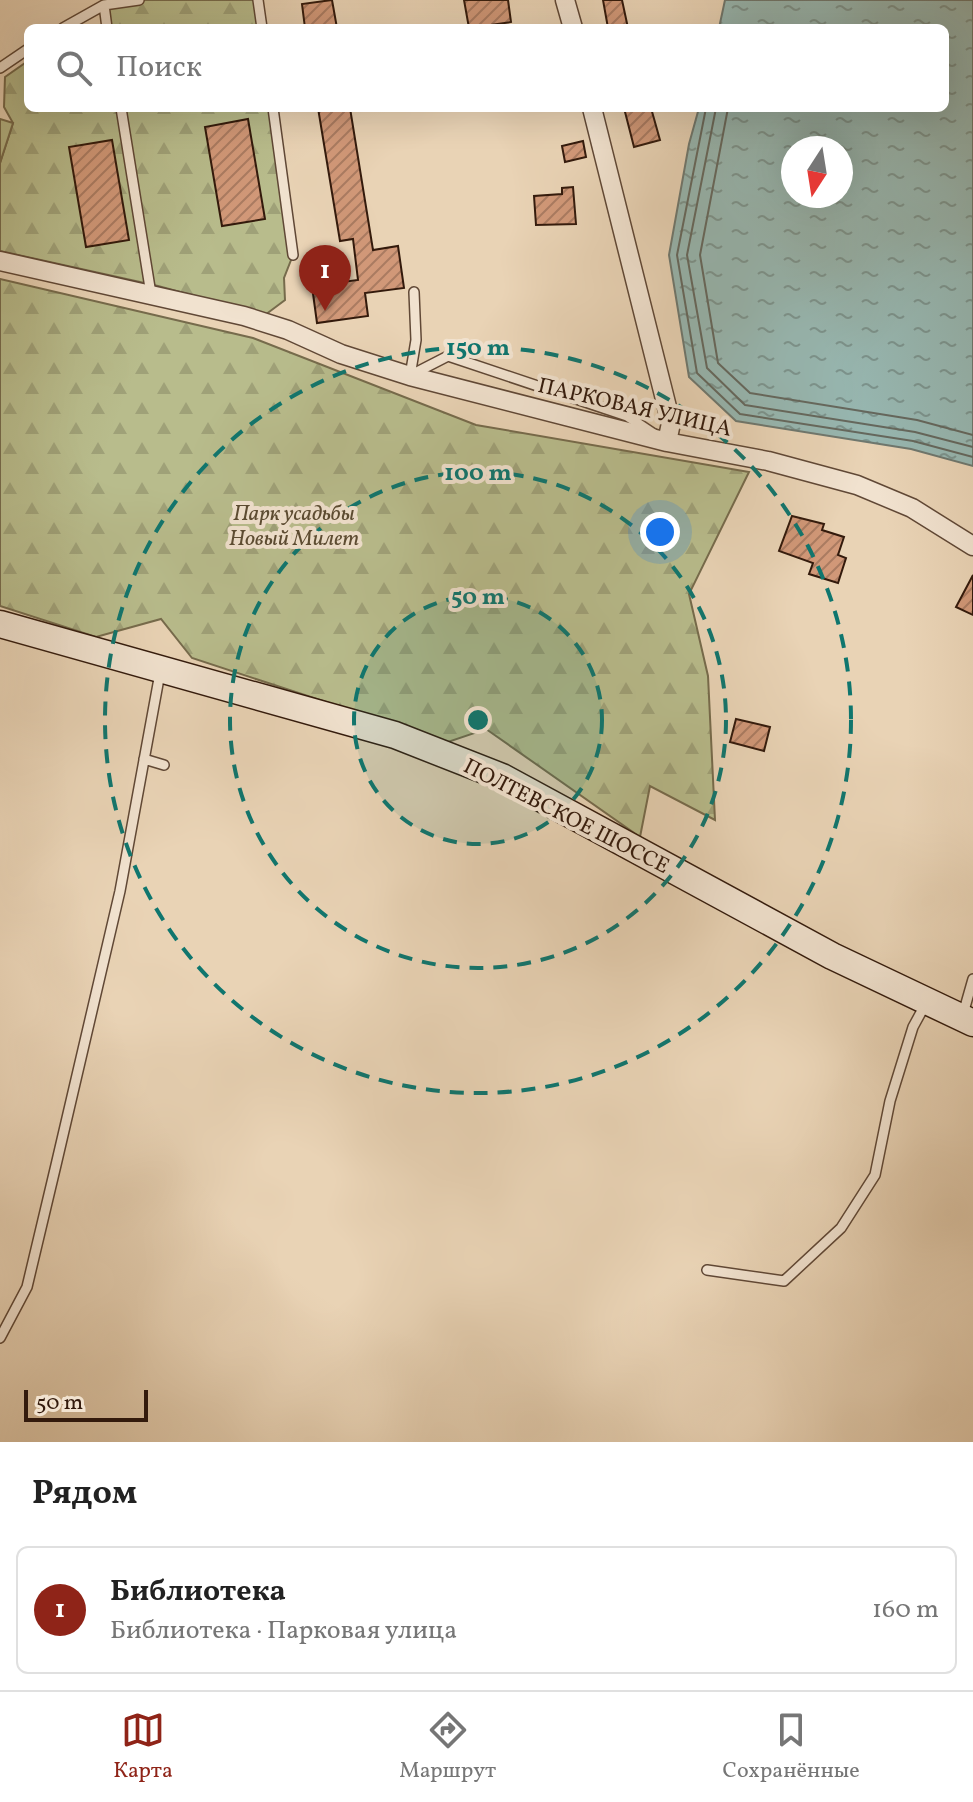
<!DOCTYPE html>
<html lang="ru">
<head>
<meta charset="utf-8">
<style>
	:root { --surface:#fff; --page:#f6f6f6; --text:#222; --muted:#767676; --line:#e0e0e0; --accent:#8f2418 }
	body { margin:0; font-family:Vollkorn,serif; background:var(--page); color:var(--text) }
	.compass { position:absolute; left:781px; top:136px; width:72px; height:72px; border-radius:50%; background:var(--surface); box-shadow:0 8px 32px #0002; rotate:192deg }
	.scale { position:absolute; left:24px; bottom:20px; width:124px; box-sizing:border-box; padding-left:8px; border:4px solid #331a0c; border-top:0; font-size:22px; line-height:28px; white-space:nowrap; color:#331a0c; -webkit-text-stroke:6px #f1e2cf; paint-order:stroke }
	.you { position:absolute; left:660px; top:532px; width:28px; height:28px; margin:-20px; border:6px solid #fff; border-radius:50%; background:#1a73e8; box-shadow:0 0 0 12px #1a73e833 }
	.badge { display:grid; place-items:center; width:52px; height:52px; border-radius:50%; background:var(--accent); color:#fff; font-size:26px; font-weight:700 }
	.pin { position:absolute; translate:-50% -66px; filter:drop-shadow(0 2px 4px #0008) }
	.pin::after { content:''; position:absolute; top:42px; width:28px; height:24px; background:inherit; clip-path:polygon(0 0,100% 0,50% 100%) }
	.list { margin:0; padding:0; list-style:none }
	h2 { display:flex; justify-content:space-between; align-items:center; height:104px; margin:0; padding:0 32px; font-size:34px }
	h2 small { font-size:26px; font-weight:400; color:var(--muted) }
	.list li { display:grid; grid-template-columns:52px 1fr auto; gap:24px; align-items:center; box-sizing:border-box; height:128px; margin:0 16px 16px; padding:0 16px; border:2px solid var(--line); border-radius:12px }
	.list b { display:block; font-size:30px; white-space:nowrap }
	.list p { margin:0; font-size:26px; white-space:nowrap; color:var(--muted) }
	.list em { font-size:26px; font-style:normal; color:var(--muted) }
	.icon { flex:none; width:44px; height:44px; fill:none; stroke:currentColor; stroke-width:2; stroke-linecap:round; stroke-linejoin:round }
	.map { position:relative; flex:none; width:973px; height:1442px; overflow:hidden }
	.search { position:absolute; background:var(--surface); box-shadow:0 8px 32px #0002; left:24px; right:24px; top:24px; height:88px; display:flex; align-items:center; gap:20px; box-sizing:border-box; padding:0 28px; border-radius:12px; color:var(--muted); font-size:30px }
	.sheet { height:248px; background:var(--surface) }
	nav { display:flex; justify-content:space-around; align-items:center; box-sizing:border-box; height:112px; border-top:2px solid var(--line); background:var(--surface); font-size:22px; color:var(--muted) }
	nav a { display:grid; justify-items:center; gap:4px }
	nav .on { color:var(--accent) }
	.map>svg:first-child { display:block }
	.forest { fill:url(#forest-firs); stroke:#766b4c; stroke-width:2 }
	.park { fill:#b8bc8c; stroke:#766b4c; stroke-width:2 }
	.water { fill:url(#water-ripples); stroke:#6f786f; stroke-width:2; fill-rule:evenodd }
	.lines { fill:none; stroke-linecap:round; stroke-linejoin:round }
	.shore { stroke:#65685e; stroke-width:2 }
	.building { fill:url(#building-hatch); stroke:#331a0c; stroke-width:2 }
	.lane-casing { stroke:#604836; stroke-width:12 }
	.street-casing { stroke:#604836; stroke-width:21 }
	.secondary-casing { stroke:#331a0c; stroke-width:29 }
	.lane { stroke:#f1e2cf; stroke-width:9 }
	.street { stroke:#f1e2cf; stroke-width:18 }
	.secondary { stroke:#f1e2cf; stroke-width:26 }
	.ring { fill:none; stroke:#0f766e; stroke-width:4; stroke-dasharray:14 10 }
	.labels { text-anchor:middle; stroke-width:8; stroke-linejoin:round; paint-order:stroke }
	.street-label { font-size:22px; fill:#331a0c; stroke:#f1e2cf }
	.park-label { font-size:22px; font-style:italic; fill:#5b4b32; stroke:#f1e2cf }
	.centre { fill:#0f766e; stroke:#f1e2cf; stroke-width:4 }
	.ring-label { font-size:24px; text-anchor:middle; font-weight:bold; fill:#0f766e; stroke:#f1e2cf; stroke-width:8; stroke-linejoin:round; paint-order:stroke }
</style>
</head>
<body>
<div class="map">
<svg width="973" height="1442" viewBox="0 0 973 1442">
	<defs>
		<pattern id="forest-firs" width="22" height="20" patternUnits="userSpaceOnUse" patternTransform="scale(2)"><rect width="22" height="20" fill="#b8bc8c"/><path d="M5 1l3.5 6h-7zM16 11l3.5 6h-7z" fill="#9fa178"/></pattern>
		<pattern id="water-ripples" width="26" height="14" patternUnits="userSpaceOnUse" patternTransform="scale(2)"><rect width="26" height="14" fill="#97b7b1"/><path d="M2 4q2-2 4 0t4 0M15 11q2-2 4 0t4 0" fill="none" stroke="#7c948e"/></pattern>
		<pattern id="building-hatch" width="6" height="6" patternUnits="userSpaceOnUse" patternTransform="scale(2)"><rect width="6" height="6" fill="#d19878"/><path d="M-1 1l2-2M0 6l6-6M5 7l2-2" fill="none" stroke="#aa7b61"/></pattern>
	</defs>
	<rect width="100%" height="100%" fill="#e9d3b5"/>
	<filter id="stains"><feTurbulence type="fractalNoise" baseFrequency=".0025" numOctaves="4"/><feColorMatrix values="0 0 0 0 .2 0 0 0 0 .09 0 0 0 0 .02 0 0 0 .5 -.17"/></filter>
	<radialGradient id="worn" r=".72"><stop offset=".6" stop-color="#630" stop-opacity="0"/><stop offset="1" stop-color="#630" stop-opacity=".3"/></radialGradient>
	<path class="forest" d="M139,0H258L262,28H108L104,5Z
		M28,61V108H273L293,255L284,278L285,300L265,315L158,286L0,251V163L13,123L4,107L5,77Z
		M0,279L253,338L476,425L749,472L689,594L708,676L715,820L650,786L640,837L486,729L448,742L192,658L161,619L96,637L0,606Z"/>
	<path class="park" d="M0,119L13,123L0,163Z"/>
	<path class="water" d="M725,0H973V466L911,449L736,421L689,377L669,255L689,144L699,108H945V28H719ZM793,148H841V196H793Z"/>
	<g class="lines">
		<path class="shore" d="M706,108L677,255L697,373L740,414L913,441L973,457
			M716,108L687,255L707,368L745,405L915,432L973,447
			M728,108L700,255L718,363L750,393L917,420L973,435"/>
	</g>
	<path class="building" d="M332,0L337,28H305L302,4Z
		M464,0H508L511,22L469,28Z
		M603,0H622L628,28H608Z
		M318,108H350L373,250L398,246L404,288L365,293L368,316L317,323L312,286L358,280L353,239L340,241Z
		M624,108H651L660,140L634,147Z
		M248,119L265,219L222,226L205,127Z
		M112,140L129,240L86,247L69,147Z
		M583,141L586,157L565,162L562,146Z
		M573,187L576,224L536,225L534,196L562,194V188Z
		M792,516L824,524L822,530L844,537L838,555L846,558L838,583L809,574L813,563L779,551Z
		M973,575V615L956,607Z
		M736,719L770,727L764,751L730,742Z"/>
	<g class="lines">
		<defs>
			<path id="lane" d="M258,0L262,28
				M104,5L107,28
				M63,28L104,5L139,0
				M0,68L28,49
				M121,108L151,294
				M273,108L293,255
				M413,374L448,356L627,416L654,434
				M410,376L416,340L414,292
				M144,759L164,765
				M963,1014L973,979
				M707,1270L784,1281L841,1228L875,1175L890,1101L913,1027L925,1005
				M0,1338L27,1287L56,1165L120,891L160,673"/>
			<path id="street" d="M565,0L573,28
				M592,108L671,423L667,442
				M0,261L244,316L288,330L341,354L410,376L667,442L768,461L857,485L912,508L973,546"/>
			<path id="secondary" d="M0,624L395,735L502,777L832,956L973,1023"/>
		</defs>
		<use href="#lane" class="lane-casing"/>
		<use href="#street" class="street-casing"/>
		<use href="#secondary" class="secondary-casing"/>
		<use href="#lane" class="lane"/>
		<use href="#street" class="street"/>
		<use href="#secondary" class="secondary"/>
	</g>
	<circle cx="478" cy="720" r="124" fill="#0f766e" fill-opacity=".12"/>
	<g class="ring">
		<circle cx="478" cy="720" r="124"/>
		<circle cx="478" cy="720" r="248"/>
		<circle cx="478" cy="720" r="373"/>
	</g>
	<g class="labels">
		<g class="street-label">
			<text transform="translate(635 406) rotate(13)" y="8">ПАРКОВАЯ УЛИЦА</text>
			<text transform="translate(567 815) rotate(27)" y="8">ПОЛТЕВСКОЕ ШОССЕ</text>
		</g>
		<g class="park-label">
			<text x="294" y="520">Парк усадьбы<tspan x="294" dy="25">Новый Милет</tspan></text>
		</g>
	</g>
	<circle cx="478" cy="720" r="12" class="centre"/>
	<g class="ring-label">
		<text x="478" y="355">150 m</text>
		<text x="478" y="480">100 m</text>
		<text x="478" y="604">50 m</text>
	</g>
	<rect width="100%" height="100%" filter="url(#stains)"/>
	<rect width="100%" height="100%" fill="url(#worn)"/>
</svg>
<svg class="compass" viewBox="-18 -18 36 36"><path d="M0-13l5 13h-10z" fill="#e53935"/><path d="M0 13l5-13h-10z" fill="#767676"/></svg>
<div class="scale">50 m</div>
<div class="you"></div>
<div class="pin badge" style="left:325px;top:311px">1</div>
<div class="search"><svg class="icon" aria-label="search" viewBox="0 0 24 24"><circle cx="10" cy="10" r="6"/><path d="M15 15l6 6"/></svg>Поиск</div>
</div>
<section class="sheet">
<h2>Рядом<small></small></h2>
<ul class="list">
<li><span class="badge">1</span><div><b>Библиотека</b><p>Библиотека · Парковая улица</p></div><em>160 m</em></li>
</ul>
</section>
<nav>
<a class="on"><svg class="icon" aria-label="map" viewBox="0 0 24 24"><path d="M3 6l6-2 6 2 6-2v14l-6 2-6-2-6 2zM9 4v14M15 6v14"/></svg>Карта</a>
<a><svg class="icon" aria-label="directions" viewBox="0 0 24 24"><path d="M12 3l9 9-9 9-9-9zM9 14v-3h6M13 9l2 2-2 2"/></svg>Маршрут</a>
<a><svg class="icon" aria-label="saved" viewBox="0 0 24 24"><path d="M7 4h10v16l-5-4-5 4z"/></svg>Сохранённые</a>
</nav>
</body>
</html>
